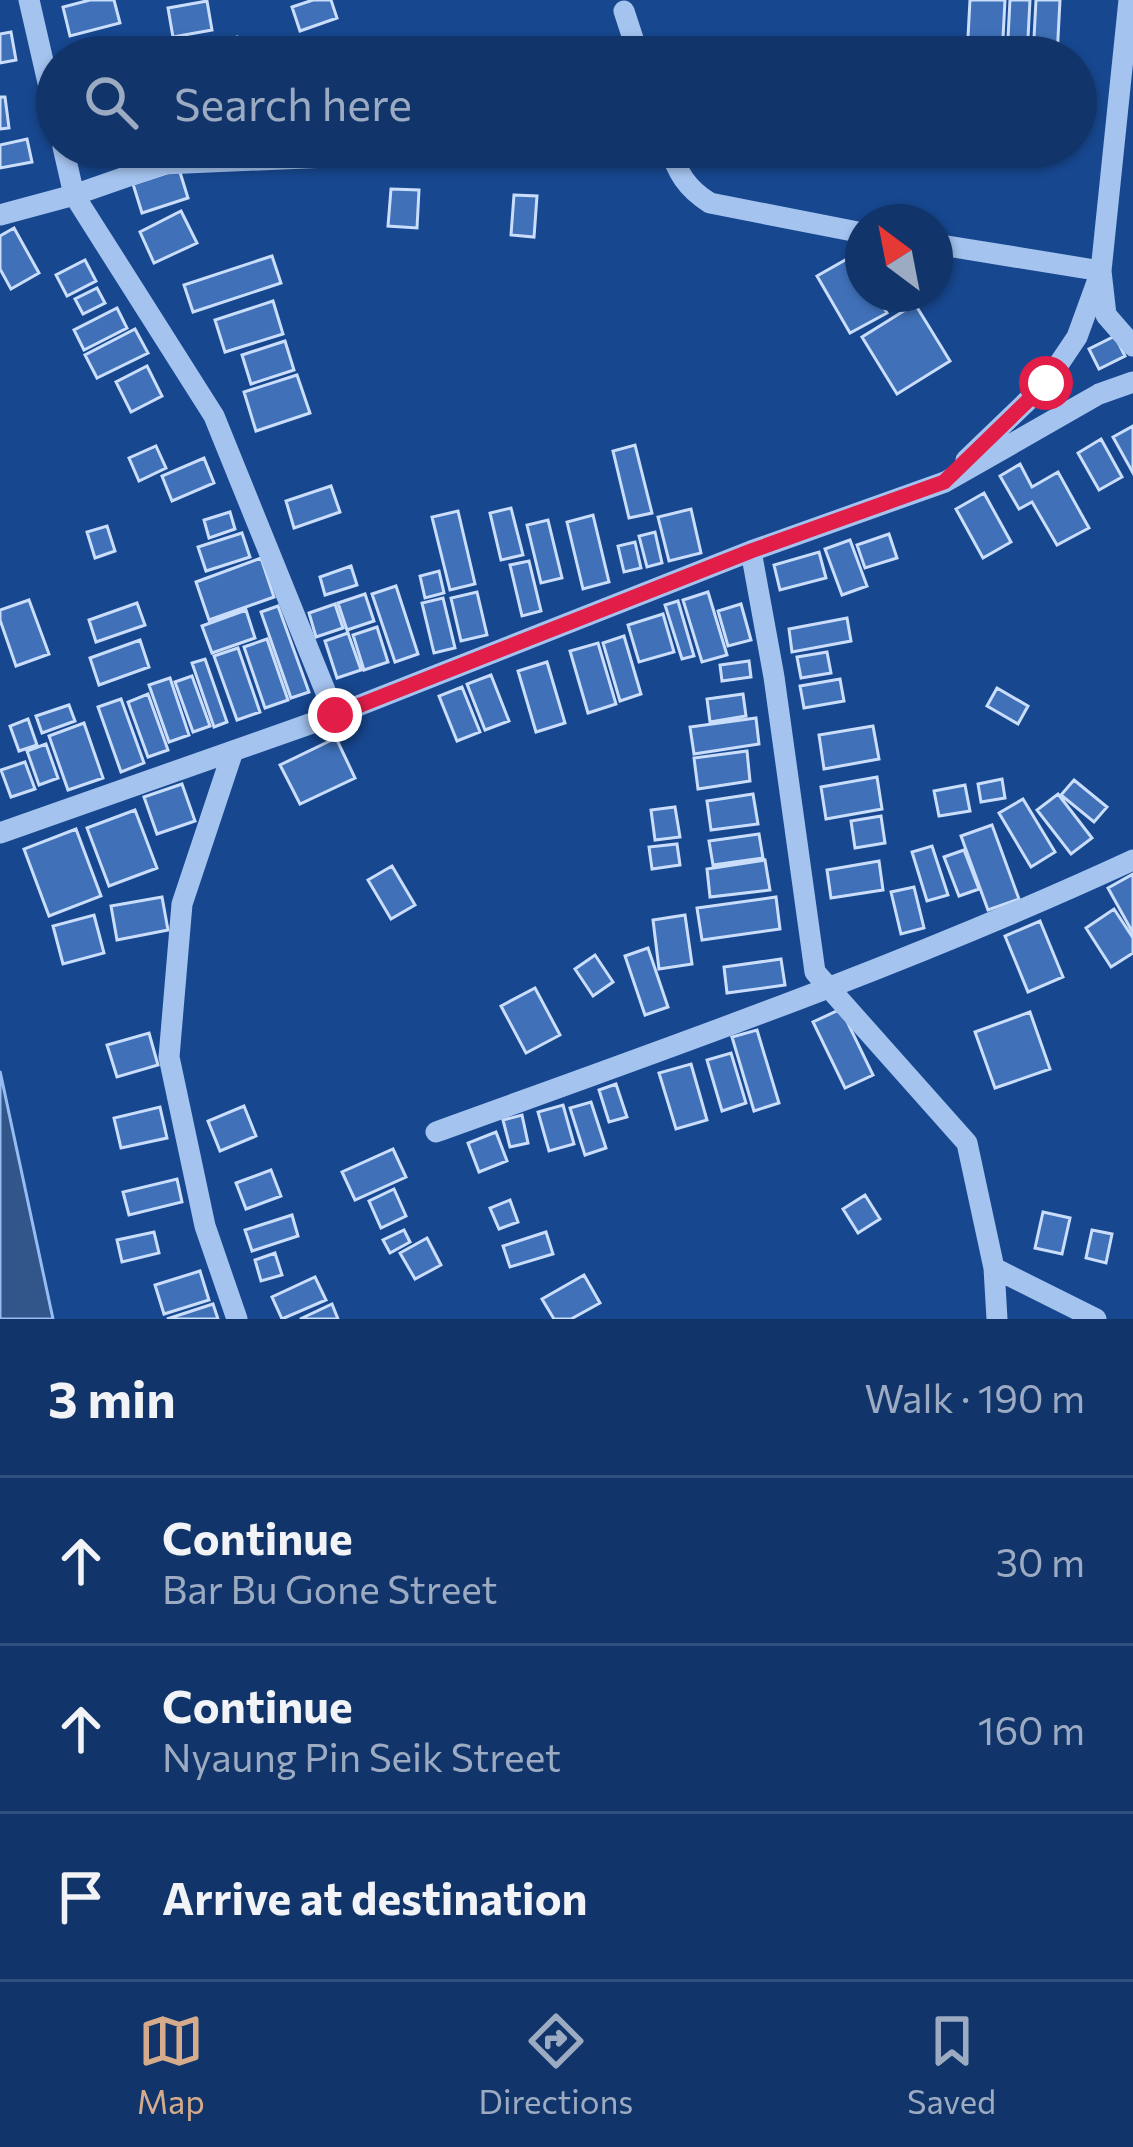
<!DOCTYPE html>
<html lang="en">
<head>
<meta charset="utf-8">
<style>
	:root { --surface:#11356b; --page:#1a3d71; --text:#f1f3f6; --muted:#9cabc1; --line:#30507e; --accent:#d6ab8b }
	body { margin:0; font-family:Commissioner,sans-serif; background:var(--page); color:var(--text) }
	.compass { position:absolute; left:845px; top:204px; width:108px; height:108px; border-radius:50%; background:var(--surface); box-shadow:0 3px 9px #0004; rotate:328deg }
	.stop { position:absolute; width:36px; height:36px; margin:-27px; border:9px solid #e11d48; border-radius:50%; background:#fff }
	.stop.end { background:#e11d48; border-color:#fff; box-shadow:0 3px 12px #0008 }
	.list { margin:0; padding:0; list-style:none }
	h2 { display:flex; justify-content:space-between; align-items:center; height:156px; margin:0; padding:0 48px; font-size:51px }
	h2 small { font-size:39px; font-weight:400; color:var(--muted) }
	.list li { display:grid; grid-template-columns:78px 1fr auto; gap:36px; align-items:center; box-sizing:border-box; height:168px; padding:0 48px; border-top:3px solid var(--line) }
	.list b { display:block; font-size:45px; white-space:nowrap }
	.list p { margin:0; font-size:39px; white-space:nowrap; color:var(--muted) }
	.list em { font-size:39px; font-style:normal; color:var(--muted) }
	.icon { flex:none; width:66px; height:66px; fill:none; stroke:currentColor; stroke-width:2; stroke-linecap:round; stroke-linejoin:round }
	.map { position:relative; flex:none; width:1133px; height:1319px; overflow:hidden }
	.search { position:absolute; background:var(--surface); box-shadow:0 3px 9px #0004; left:36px; right:36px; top:36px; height:132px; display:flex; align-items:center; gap:30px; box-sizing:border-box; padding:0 42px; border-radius:66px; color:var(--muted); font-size:45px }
	.sheet { height:660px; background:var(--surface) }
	nav { display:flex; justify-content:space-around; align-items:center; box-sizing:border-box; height:168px; border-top:3px solid var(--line); background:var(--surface); font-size:33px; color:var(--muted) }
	nav a { display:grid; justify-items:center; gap:6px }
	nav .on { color:var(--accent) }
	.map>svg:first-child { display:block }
	.water { fill:#32558a; stroke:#96bdf2; stroke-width:3 }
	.building { fill:#3f70b8; stroke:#cadefb; stroke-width:3 }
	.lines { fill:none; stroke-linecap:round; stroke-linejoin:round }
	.minor { stroke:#a4c3ef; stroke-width:21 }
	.route { stroke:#e11d48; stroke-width:15 }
</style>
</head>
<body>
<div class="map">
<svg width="1133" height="1319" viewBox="0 0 1133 1319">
	<rect width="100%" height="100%" fill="#17478f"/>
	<path class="water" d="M0,1071L53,1319H0Z"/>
	<path class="building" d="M90,0H114L120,23L70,36L63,7Z
		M313,0H331L337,18L300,31L292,7Z
		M970,0H1005L1002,57L967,55Z
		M1010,0H1030L1027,57H1007Z
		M1036,0H1060L1057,57H1033Z
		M207,1L212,30L173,37L168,8Z
		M11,32L16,60L0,63V34Z
		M237,37L241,57H158Z
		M104,45L108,57H74L73,55Z
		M0,97H5L9,128L0,129Z
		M27,139L32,162L0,168V145Z
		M87,147H134V149L91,161Z
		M179,169L188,198L142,213L133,184Z
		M391,189L419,190L417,228L388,226Z
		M514,195L537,196L534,237L511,235Z
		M181,211L197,243L154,263L140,232Z
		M14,228L39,273L11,289L0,269V236Z
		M854,255L863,270V294H876L887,313L850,333L817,276Z
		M272,256L281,283L193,312L184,285Z
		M85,260L96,281L67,296L56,275Z
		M97,288L105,303L83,314L75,299Z
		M273,301L283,334L225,352L215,320Z
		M915,304L950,361L897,394L862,337Z
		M117,308L127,328L84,350L74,330Z
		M135,329L148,353L97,378L85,355Z
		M1115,336L1125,356L1099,369L1089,349Z
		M285,341L294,370L251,384L242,355Z
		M147,366L162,396L131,412L116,382Z
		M297,375L310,413L256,431L244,392Z
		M1133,426V473L1113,437Z
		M1101,439L1122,477L1099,490L1078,453Z
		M635,445L652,513L629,518L613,451Z
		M156,446L166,468L139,481L129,458Z
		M204,458L214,483L172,501L162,476Z
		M1020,464L1032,487L1058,472L1089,528L1057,545L1032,502L1019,509L1000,476Z
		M331,486L340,512L294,528L286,501Z
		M984,493L1011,542L983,558L956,509Z
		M511,508L523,555L501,560L490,513Z
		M691,509L701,553L669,561L658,517Z
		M458,511L475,584L450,590L432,517Z
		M230,512L235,529L209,538L204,520Z
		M593,515L609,582L583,589L567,522Z
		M548,520L562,578L541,583L527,525Z
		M107,526L115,551L95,558L87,532Z
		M655,532L662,563L647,567L639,536Z
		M242,533L250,557L206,571L198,547Z
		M889,534L897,558L865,568L857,545Z
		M850,540L867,586L842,595L825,549Z
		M635,542L641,568L624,572L618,546Z
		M819,552L826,578L780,590L774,565Z
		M261,558L274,597L209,620L196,582Z
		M529,561L541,611L522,616L510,565Z
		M351,566L357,585L325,595L320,577Z
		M439,571L444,593L425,598L420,576Z
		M396,586L418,654L395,662L372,594Z
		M477,592L487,635L461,641L451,598Z
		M708,592L727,655L702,662L683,600Z
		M365,594L374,621L347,630L338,603Z
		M443,598L455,648L434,653L422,603Z
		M29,600L49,654L16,666L0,620V610Z
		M678,601L694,656L682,659L665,605Z
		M137,603L145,625L96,642L89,620Z
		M335,604L343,628L316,637L309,613Z
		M741,604L751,640L728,646L718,611Z
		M278,606L309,692L291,698L261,612Z
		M246,610L255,638L212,653L202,626Z
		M663,614L674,652L639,662L628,625Z
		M847,618L851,641L792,652L789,629Z
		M377,627L388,662L364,670L353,635Z
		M348,633L361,670L337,678L325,641Z
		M624,636L641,694L620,701L603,643Z
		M267,639L288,700L265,708L244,647Z
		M140,640L149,667L99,685L90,658Z
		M598,643L616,704L588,713L570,651Z
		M238,648L260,712L237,720L214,656Z
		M827,652L831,673L801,678L797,657Z
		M205,659L227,722L214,727L192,663Z
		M749,661L751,677L722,681L720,665Z
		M547,662L565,723L536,732L518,671Z
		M491,675L509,721L485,730L467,684Z
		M192,676L210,726L193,732L175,682Z
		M170,678L189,735L169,742L149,685Z
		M840,679L844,701L804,708L800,686Z
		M462,687L480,732L457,741L439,696Z
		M997,688L1028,706L1018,724L987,706Z
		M148,694L168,750L148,757L128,702Z
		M743,694L746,716L710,722L707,699Z
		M121,699L144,763L121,772L98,707Z
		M69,705L75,721L42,733L36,716Z
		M756,718L759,744L694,754L690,727Z
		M28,719L37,745L19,751L10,726Z
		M84,723L103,778L68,790L49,736Z
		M873,726L879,759L824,769L819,735Z
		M336,738L355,778L300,804L280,765Z
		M46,744L58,778L39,785L27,751Z
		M747,751L750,781L698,789L694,758Z
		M25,762L35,789L11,797L1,770Z
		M877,777L882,809L826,819L821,787Z
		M1002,779L1005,798L981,802L978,784Z
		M1074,780L1107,807L1094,822L1061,795Z
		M182,784L195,821L157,834L144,797Z
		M965,785L970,811L939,816L934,791Z
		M753,794L758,824L711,830L707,801Z
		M1058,794L1092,838L1071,854L1037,810Z
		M1023,799L1055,852L1031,867L999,813Z
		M675,807L680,837L655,840L651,810Z
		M135,810L157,868L109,886L87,828Z
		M881,816L885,843L855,848L851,821Z
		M992,825L1019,899L988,910L961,836Z
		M76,829L101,896L49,916L24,849Z
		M759,834L763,858L713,865L709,841Z
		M677,844L680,865L652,869L649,847Z
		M932,846L948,895L927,901L912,852Z
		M964,850L979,889L959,896L944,857Z
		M765,860L770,890L710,897L707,869Z
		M879,861L883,890L831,898L827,870Z
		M392,866L415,905L391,919L368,880Z
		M1133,874V933L1108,888Z
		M914,887L924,928L901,934L891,892Z
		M162,897L168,930L117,940L111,906Z
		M776,897L780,929L702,940L697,908Z
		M1114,909L1133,938V953L1111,967L1086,928Z
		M94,915L104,953L63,964L53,926Z
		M685,915L692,964L659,969L653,920Z
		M1040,921L1063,977L1028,992L1005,936Z
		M648,948L668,1007L645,1015L625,956Z
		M595,955L613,982L593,996L575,969Z
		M781,959L785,985L727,993L724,967Z
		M535,988L560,1035L526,1053L501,1006Z
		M841,1009L873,1075L845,1088L813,1022Z
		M1030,1012L1050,1069L995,1088L975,1032Z
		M757,1030L779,1103L754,1111L732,1037Z
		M149,1033L158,1065L117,1077L107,1045Z
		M731,1053L746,1103L722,1111L707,1060Z
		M691,1064L707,1120L676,1129L659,1073Z
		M616,1084L627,1117L609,1122L599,1090Z
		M591,1102L606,1148L585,1155L570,1108Z
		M563,1105L574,1144L549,1151L538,1112Z
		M244,1106L256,1136L220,1151L208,1121Z
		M160,1107L167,1138L121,1148L114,1118Z
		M522,1115L528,1143L510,1147L503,1120Z
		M496,1132L507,1161L479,1172L468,1143Z
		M393,1149L406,1177L355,1200L342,1172Z
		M271,1170L281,1196L246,1209L236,1183Z
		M177,1179L182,1202L129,1215L123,1192Z
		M394,1189L406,1216L381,1228L369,1201Z
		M865,1195L880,1219L858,1233L843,1209Z
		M510,1200L518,1222L499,1229L490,1208Z
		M1043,1212L1070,1218L1062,1254L1035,1248Z
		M292,1215L298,1236L252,1251L245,1230Z
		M404,1230L410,1242L390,1253L383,1240Z
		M1092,1230L1112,1234L1106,1263L1086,1258Z
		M154,1232L159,1253L122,1262L117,1240Z
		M546,1232L553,1254L510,1267L503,1246Z
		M427,1238L441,1265L415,1279L400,1253Z
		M275,1253L282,1275L261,1281L255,1260Z
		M200,1271L209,1300L164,1314L155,1285Z
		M584,1275L600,1303L571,1319H554L542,1299Z
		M315,1277L326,1300L282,1319L272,1297Z
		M213,1304L218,1319H167Z
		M332,1304L338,1319H300Z"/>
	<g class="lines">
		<path class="minor" d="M29,0L57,122
			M624,11L639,57
			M63,147L74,195L214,416L335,715
			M669,147C678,173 686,188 710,203L863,233
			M0,215L74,195L163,164L375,155
			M935,244L1101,271L1106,315L1133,346
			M966,460L1046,383L1077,337L1101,271L1129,0
			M751,551L774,677L815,972L967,1143L994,1268L997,1319
			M233,751L182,904L169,1057L205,1226L237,1319
			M0,833L335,715L751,551L945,482L1099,394L1133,382
			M436,1132C671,1047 906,965 1133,860
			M994,1268L1096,1319"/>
	</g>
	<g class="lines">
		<path class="route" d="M335,715L751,551L944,482L1046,383"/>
	</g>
</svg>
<svg class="compass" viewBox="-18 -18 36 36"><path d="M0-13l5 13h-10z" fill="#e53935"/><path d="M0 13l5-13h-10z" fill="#9cabc1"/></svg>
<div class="stop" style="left:1046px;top:383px"></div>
<div class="stop end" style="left:335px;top:715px"></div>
<div class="search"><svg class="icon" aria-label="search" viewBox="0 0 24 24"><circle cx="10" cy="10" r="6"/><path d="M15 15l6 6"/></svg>Search here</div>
</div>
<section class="sheet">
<h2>3 min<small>Walk · 190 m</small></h2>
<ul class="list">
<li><svg class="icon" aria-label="ahead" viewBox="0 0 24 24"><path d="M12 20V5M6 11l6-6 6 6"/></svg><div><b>Continue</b><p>Bar Bu Gone Street</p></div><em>30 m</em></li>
<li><svg class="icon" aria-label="ahead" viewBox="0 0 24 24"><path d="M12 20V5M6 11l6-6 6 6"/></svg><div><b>Continue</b><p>Nyaung Pin Seik Street</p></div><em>160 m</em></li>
<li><svg class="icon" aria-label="arrive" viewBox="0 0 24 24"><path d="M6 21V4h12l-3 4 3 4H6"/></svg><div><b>Arrive at destination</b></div></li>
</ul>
</section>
<nav>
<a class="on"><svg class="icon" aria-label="map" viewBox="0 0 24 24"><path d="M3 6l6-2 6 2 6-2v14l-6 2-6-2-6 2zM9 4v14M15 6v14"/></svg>Map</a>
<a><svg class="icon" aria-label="directions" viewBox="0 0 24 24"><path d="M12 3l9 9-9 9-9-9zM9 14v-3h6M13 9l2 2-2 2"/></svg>Directions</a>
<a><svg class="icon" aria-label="saved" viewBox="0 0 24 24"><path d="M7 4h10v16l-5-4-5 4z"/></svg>Saved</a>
</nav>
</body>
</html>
